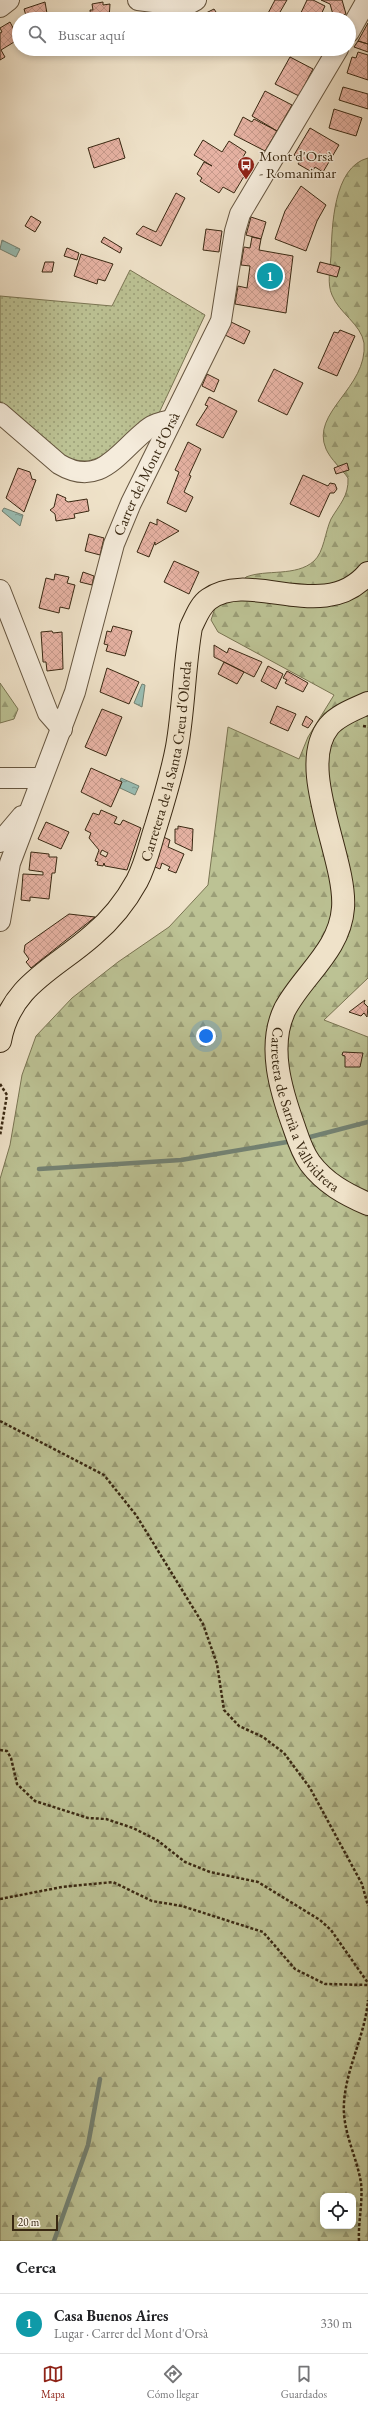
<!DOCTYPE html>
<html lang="es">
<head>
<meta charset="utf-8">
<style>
	:root { --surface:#fff; --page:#f6f6f6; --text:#202124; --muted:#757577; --line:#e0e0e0; --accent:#8f2418 }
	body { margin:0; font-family:"EB Garamond",serif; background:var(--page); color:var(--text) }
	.controls { position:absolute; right:12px; bottom:12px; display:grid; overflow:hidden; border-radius:8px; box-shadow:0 2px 6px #0003 }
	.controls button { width:36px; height:36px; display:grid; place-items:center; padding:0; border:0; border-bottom:1px solid var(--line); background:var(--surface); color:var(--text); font:20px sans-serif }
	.scale { position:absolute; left:12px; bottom:10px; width:46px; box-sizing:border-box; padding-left:4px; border:2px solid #392812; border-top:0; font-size:11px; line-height:14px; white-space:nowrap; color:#392812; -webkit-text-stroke:3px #f5ecdc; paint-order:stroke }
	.you { position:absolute; left:206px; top:1036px; width:14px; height:14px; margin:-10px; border:3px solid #fff; border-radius:50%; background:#1a73e8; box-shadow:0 0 0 6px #1a73e833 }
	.badge { display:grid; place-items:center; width:26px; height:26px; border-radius:50%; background:var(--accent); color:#fff; font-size:13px; font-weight:700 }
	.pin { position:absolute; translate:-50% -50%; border:2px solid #fff; box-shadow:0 1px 4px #0006 }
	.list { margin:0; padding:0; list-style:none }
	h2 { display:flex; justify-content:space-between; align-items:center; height:52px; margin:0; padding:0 16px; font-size:17px }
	h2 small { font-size:13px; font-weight:400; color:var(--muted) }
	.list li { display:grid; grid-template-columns:26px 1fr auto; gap:12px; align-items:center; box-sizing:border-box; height:60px; padding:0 16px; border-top:1px solid var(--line) }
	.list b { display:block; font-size:15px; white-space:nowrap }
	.list p { margin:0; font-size:13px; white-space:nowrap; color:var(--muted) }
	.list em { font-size:13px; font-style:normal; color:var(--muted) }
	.icon { flex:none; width:22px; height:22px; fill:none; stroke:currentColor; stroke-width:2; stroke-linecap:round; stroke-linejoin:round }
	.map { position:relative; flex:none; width:368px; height:2241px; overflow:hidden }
	.search { position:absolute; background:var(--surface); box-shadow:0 2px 6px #0003; left:12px; right:12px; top:12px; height:44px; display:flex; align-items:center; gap:10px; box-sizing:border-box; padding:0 14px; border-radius:22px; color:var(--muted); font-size:15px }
	.sheet { height:112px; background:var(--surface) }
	nav { display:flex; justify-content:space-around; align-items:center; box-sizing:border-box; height:56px; border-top:1px solid var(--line); background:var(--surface); font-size:11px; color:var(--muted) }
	nav a { display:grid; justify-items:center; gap:2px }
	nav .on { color:var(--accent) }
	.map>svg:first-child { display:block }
	.grass { fill:url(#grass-dots); stroke:#7a7553 }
	.forest { fill:url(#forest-firs); stroke:#7a7553; fill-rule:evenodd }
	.water { fill:url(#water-ripples); stroke:#738273 }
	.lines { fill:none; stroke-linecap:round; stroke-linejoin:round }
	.stream { stroke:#738273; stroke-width:4.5 }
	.building { fill:url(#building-cross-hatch); stroke:#392812; fill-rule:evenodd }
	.minor-casing { stroke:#665640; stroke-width:22 }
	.major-casing { stroke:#392812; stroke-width:24 }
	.path { stroke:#392812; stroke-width:2.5; stroke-dasharray:3 2; stroke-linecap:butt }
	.minor { stroke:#f5ecdc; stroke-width:20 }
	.major { stroke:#efe2c9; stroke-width:22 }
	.labels { text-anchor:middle; stroke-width:3; stroke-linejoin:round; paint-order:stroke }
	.poi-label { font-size:15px; fill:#392812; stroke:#f5ecdc; text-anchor:start }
	.street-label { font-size:15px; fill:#392812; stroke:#f5ecdc }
</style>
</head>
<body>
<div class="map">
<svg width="368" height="2241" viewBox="0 0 368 2241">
	<defs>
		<pattern id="grass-dots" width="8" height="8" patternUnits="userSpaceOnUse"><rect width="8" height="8" fill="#bcc294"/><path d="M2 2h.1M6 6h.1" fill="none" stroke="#9a9e77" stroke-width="1.8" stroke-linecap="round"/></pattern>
		<pattern id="forest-firs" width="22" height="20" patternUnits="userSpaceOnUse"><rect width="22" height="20" fill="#bcc294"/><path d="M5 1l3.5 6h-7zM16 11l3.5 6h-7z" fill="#9a9e77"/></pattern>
		<pattern id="water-ripples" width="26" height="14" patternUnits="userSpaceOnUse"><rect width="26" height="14" fill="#9abeb4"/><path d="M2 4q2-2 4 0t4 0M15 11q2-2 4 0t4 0" fill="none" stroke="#7f9a91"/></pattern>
		<pattern id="building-cross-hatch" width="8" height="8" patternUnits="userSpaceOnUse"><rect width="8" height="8" fill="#e7b3a4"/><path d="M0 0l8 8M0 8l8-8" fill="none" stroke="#c79a8c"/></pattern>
	</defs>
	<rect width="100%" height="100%" fill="#efe2c9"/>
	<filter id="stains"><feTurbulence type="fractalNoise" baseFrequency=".005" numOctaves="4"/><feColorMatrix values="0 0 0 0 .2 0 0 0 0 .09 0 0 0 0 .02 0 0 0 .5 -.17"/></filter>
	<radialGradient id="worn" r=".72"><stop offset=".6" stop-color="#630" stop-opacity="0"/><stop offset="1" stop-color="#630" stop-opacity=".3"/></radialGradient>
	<path class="grass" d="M130,270L205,315L159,413L107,455L88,461L71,460L54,450L0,401V296L112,306Z"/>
	<path class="forest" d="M368,158V978L324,1020L368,1037V2241H0V1179L10,1145L22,1075L36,1036L72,998L118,962L169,927L208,885L228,727L299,759L308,737L334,695L218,632L211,620L215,608L229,599L246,577C266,569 296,577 314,561C324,552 325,532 331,519C339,505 349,496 348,478C341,468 331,460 326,449C310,412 368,388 364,343C361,324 339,313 332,295C327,284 330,269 331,256C332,227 333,167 368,158ZM323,2196H353V2226H323Z
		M0,683L18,709L14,719L0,723Z"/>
	<path class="water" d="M2,240L20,249L16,257L0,249Z
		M4,508L23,515L20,526L2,511Z
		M142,684L145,685L142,707L134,703Z
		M121,778L139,786L135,795L120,788L122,782L120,781Z"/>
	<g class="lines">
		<path class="stream" d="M310,1137L368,1122
			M39,1169L181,1160L287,1142
			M54,2241L88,2145L100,2079"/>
	</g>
	<path class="building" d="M275,0H287L276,19H265Z
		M307,0H313L325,6L319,19H298Z
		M321,0H342L346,14L334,18L330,4Z
		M45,2L48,19H27L24,9Z
		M103,2V5L110,4L109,19H91L90,10H93L92,4Z
		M214,9L220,18L227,15L229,19H204L202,15Z
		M10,22L19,39L1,50L5,57L0,60V33L2,32L0,28Z
		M368,23V44L358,41Z
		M358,41L368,44V52L354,47Z
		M358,52L368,55V80L347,73L352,57L356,58Z
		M290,57L313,69L299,96L275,84Z
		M343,87L368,94V109L339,100Z
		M265,91L292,105L277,131L252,116Z
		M334,109L362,118L356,136L329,128Z
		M243,117L252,122L254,119L277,131L265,151L234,135Z
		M310,128L339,145L323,172L315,167L312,172L298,164L301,159L294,155Z
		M119,138L125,158L94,168L88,148Z
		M203,140L222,152L229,141L246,152L240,162L249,168L234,193L223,187L219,193L200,181L202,178L197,174L204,162L212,166L194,155Z
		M301,186L326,205L317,221L306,251L275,239L285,211Z
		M176,193L185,198L161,246L136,234L143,226L156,232Z
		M31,216L41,222L35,232L25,226Z
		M251,217L266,222L261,239L246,235Z
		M206,229L222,231L219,252L203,250Z
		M104,237L122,248L120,253L101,242Z
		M252,237L261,239L259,250L293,256L286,313L235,304L238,286L247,288L250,266L241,265L244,247L250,248Z
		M67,248L79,253L77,260L64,256Z
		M81,254L113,264L105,281L98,279L97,284L74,276Z
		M45,262H54L52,272H42Z
		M320,262L340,267L337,277L317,272Z
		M231,322L250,331L244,344L225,335Z
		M340,330L355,336L337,376L318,368L334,332L338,333Z
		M274,369L303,383L287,415L258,401Z
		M207,374L219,380L214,392L202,386Z
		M209,397L237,411L223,438L196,425L208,406L205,405Z
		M188,442L201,449L189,475L191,476L184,492L193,497L186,512L167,503L179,472L175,470Z
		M347,463L349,470L336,474L334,468Z
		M18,468L30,472L32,479L36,480L24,512L6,498Z
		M303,475L328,486L330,483L335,484L337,489L334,493H330L319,517L290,504Z
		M57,494L66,498L65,500L68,502L87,499L89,511L74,514L75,518L56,521L55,514L50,510L54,507Z
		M157,519L179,531L155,545V542L149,557L137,552L150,522L157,525Z
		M89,534L104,538L100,555L85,551Z
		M174,561L199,572L189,594L164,582Z
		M83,572L94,576L92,585L80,582Z
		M55,574L69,577L67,583L75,585L69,609L60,607L59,613L39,608L46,578L54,580Z
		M113,626L132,631L125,656L106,651L108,645L104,644L107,631L111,632Z
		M52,631L53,633L62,632L63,669L47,671L46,662H43L41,632Z
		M214,645L227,653L229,648L262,662L254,677L214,657Z
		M224,662L244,672L237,684L218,674Z
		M268,666L283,674L276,689L261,681Z
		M107,668L139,682L129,704L100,692Z
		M287,671L308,683L303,692L285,683L287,680L283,678Z
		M277,706L296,714L288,731L270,723Z
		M102,709L122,717L106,756L85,747Z
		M306,716L313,721L308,728L302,725Z
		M91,768L122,782L111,807L81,792Z
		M101,810L117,817L114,823L120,825L123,820L141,828L127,870L105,866L104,863L103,866L97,865L98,862L95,861L99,850L89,838L91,833L85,830L93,813L99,815ZM102,850L108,853L106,857L100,854Z
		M46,822L69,832L61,849L38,839Z
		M178,826L193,829L192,851L175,843V829H178Z
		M159,835L170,840L168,847L184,854L176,873L168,870L170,867L162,863L160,869L150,865Z
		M31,852L49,854V857H57L55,873H52L49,899L30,897V901L21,900L23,874L43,875V872L29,870Z
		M69,914L95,917L31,968L26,962L29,959L24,952L25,945Z
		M365,1000L364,1003L368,1007L367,1017L364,1013L361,1016L349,1012Z
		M343,1052L363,1053L360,1067H345V1056L342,1055Z"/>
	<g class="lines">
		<defs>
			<g id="minor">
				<path d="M138,0L185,6L196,0"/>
				<path d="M0,7L9,0"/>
				<path d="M349,32L367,0"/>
				<path d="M0,413L59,464C99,488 117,454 144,432C152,424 161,422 172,420"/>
				<path d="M0,590L48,713L62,729"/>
				<path d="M0,778H41"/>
				<path d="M0,842L22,816"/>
				<path id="s1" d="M0,921L10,863L75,692L114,544L131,503L221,321L235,231L240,214L338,49"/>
			</g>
			<g id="major">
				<path id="s2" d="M368,703C355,709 338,715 329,726C295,767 347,859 343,908C340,950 303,975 285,1009C267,1046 281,1091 294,1127C298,1139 302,1152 310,1163C325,1183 345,1194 368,1204"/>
				<path id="s3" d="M0,1041C10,985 55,969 93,935C111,920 126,901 137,881C146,864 150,844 156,826C164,800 172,774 177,747C184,707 184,667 191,627C196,617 200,605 209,599C251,569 324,625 368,573"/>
			</g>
		</defs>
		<use href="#minor" class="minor-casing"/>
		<use href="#major" class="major-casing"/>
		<path class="path" d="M363,726L368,727
			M0,1084L7,1095L0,1136
			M0,1421L104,1475L136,1515L203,1624L217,1664L224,1710L239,1726L263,1737L284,1753L310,1788L362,1884L368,1906
			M0,1750L7,1751L11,1758L17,1784L35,1801L88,1818L106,1819L133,1828L157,1840L185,1862L210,1872L258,1882L320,1920L331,1930L368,1983
			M0,1899L62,1887L113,1882L152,1901L182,1906L263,1932L295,1969L325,1984L368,1985
			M359,2241C358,2222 363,2203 361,2183C357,2157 342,2131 344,2103C346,2068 365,2036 368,2000"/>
		<use href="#minor" class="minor"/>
		<use href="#major" class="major"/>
	</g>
	<defs>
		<symbol id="bus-pin" viewBox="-11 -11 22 30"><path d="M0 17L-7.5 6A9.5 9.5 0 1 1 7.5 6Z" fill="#8f2418" stroke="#f5ecdc"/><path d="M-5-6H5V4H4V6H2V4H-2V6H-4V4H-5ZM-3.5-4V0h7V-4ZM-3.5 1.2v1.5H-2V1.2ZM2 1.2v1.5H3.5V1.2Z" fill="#fff"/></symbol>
	</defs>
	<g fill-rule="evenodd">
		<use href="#bus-pin" x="236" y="155" width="20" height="27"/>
	</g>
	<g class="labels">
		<g class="poi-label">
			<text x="259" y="161">Mont d'Orsà<tspan x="259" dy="17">- Romanimar</tspan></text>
		</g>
		<g class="street-label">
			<text dy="5" stroke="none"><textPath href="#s1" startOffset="472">Carrer del Mont d'Orsà</textPath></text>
			<text dy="5" stroke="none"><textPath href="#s3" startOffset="339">Carretera de la Santa Creu d'Olorda</textPath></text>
			<text dy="5" stroke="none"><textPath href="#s2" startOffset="460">Carretera de Sarrià a Vallvidrera</textPath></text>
		</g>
	</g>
	<rect width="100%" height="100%" filter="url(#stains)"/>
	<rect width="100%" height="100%" fill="url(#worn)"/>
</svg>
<div class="controls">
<button><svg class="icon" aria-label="locate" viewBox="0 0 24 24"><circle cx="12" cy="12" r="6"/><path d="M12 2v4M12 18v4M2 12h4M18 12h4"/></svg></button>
</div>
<div class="scale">20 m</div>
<div class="you"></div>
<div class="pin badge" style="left:270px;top:276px;background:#0f9aa8">1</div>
<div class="search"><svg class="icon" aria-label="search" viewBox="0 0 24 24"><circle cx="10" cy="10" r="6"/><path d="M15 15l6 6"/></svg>Buscar aquí</div>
</div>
<section class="sheet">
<h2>Cerca<small></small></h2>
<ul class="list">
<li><span class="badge" style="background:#0f9aa8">1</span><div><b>Casa Buenos Aires</b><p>Lugar · Carrer del Mont d'Orsà</p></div><em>330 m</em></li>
</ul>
</section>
<nav>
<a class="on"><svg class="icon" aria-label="map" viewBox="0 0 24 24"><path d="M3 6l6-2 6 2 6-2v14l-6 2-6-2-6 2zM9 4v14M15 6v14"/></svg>Mapa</a>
<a><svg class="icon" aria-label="directions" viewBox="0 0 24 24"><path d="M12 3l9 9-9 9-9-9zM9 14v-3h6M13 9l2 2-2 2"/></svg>Cómo llegar</a>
<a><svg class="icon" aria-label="saved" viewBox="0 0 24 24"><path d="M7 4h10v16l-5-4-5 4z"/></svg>Guardados</a>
</nav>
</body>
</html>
